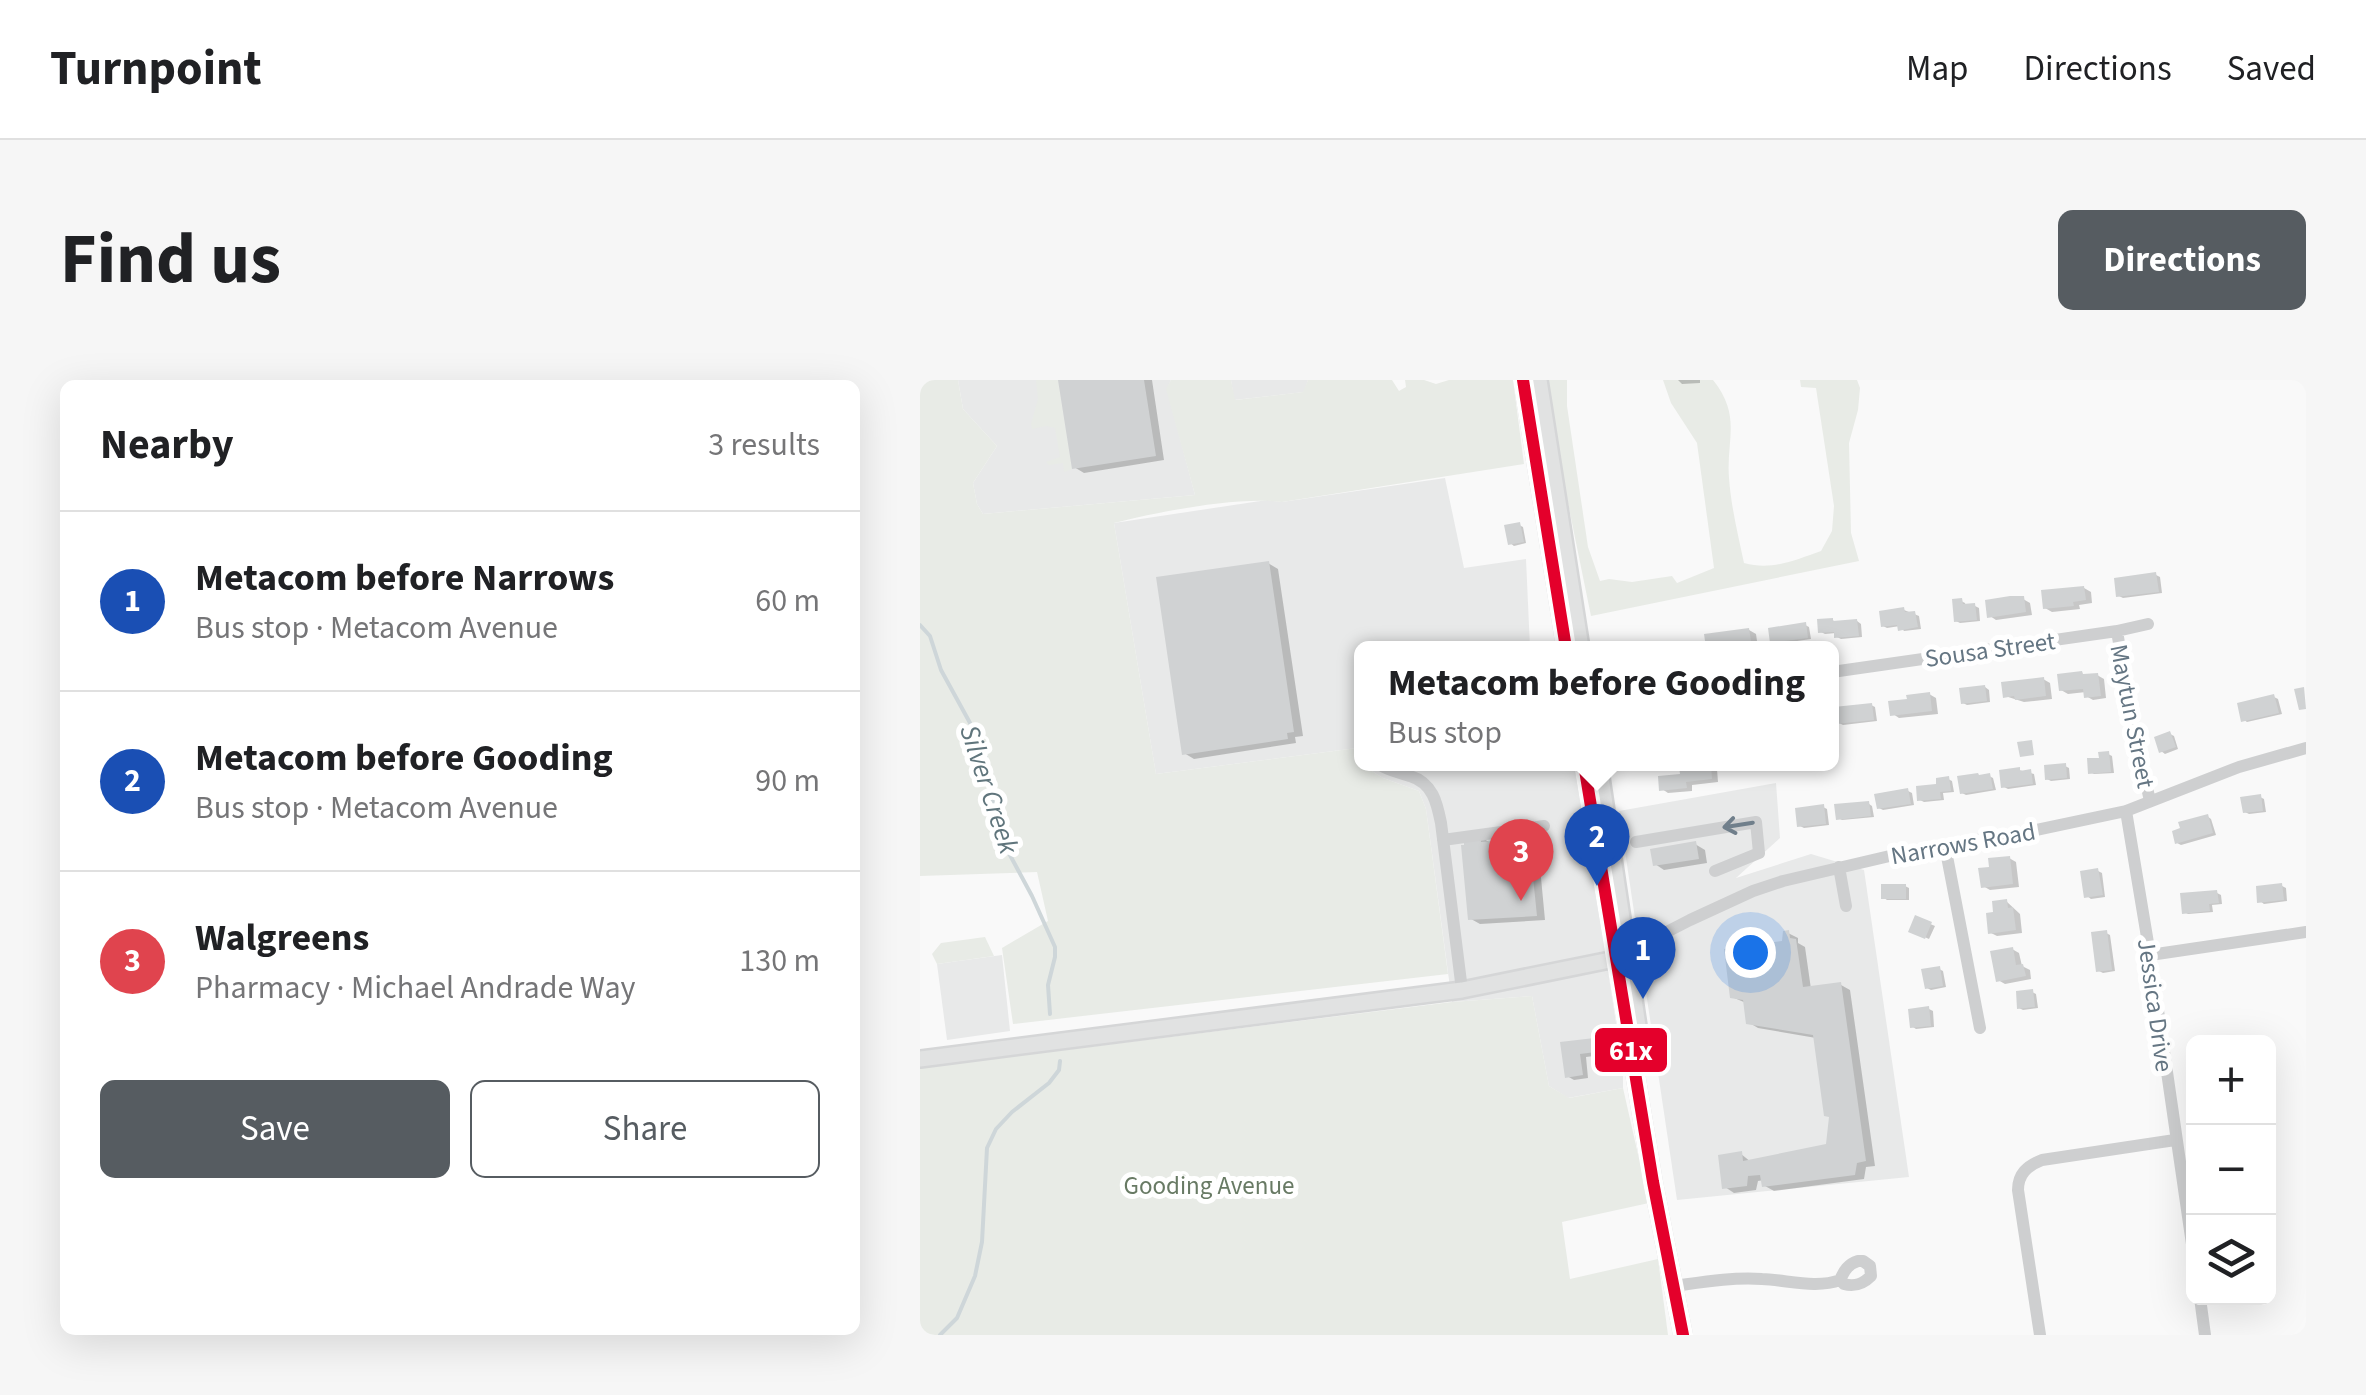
<!DOCTYPE html>
<html lang="en">
<head>
<meta charset="utf-8">
<style>
	:root { --surface:#fff; --page:#f6f6f6; --text:#202124; --muted:#757577; --line:#e0e0e0; --accent:#565c61 }
	body { margin:0; font-family:"Source Sans 3",sans-serif; background:var(--page); color:var(--text) }
	.controls { position:absolute; right:30px; bottom:30px; display:grid; overflow:hidden; border-radius:15px; box-shadow:0 10px 40px #0002 }
	.controls button { width:90px; height:90px; display:grid; place-items:center; padding:0; border:0; border-bottom:2px solid var(--line); background:var(--surface); color:var(--text); font:50px sans-serif }
	.you { position:absolute; left:830px; top:572px; width:35px; height:35px; margin:-25px; border:8px solid #fff; border-radius:50%; background:#1a73e8; box-shadow:0 0 0 15px #1a73e833 }
	.badge { display:grid; place-items:center; width:65px; height:65px; border-radius:50%; background:var(--accent); color:#fff; font-size:32px; font-weight:700 }
	.pin { position:absolute; translate:-50% -82px; filter:drop-shadow(0 2px 5px #0008) }
	.pin::after { content:''; position:absolute; top:52px; width:35px; height:30px; background:inherit; clip-path:polygon(0 0,100% 0,50% 100%) }
	.popup { position:absolute; left:434px; top:261px; width:485px; height:130px; box-sizing:border-box; display:grid; place-content:center; border-radius:15px; background:var(--surface); filter:drop-shadow(0 2px 8px #0005); font-size:32px; white-space:nowrap; color:var(--muted) }
	.popup b { font-size:38px; color:var(--text) }
	.popup::after { content:''; position:absolute; left:50%; top:100%; margin-left:-20px; border:20px solid transparent; border-top-color:var(--surface) }
	.list { margin:0; padding:0; list-style:none }
	h2 { display:flex; justify-content:space-between; align-items:center; height:130px; margin:0; padding:0 40px; font-size:42px }
	h2 small { font-size:32px; font-weight:400; color:var(--muted) }
	.list li { display:grid; grid-template-columns:65px 1fr auto; gap:30px; align-items:center; box-sizing:border-box; height:180px; padding:0 40px; border-top:2px solid var(--line) }
	.list b { display:block; font-size:38px; white-space:nowrap }
	.list p { margin:0; font-size:32px; white-space:nowrap; color:var(--muted) }
	.list em { font-size:32px; font-style:normal; color:var(--muted) }
	.actions { display:flex; gap:20px; padding:30px 40px }
	.actions a { flex:1; padding:22px 0; border:2px solid var(--accent); border-radius:15px; text-align:center; font-size:35px; color:var(--accent) }
	.actions .main { background:var(--accent); color:#fff }
	.icon { flex:none; width:55px; height:55px; fill:none; stroke:currentColor; stroke-width:2; stroke-linecap:round; stroke-linejoin:round }
	.map { position:relative; flex:none; width:1386px; height:955px; overflow:hidden; border-radius:15px }
	header { display:flex; align-items:center; gap:60px; box-sizing:border-box; height:140px; padding:0 50px; background:var(--surface); border-bottom:2px solid var(--line) }
	header strong { font-size:48px }
	nav { display:flex; gap:55px; margin-inline-start:auto; font-size:35px }
	.intro { display:flex; align-items:center; justify-content:space-between; box-sizing:border-box; height:240px; padding:0 60px }
	h1 { margin:0; font-size:70px }
	.button { padding:25px 45px; border-radius:15px; background:var(--accent); color:#fff; font-size:35px; font-weight:700 }
	main { display:flex; gap:60px; padding:0 60px }
	aside { flex:1; background:var(--surface); border-radius:15px; box-shadow:0 10px 40px #0002 }
	.map>svg:first-child { display:block }
	.built { fill:#e8e9e9 }
	.green { fill:#e8ebe6 }
	.shadow { fill:#0003 }
	.lines { fill:none; stroke-linecap:round; stroke-linejoin:round }
	.stream { stroke:#ced6d9; stroke-width:4 }
	.building { fill:#d0d2d3 }
	.major-casing { stroke:#d5d6d7; stroke-width:20 }
	.minor { stroke:#cecfd0; stroke-width:12 }
	.major { stroke:#e1e2e2; stroke-width:15 }
	.bus-1-casing { stroke:#fff; stroke-width:20 }
	.bus-1 { stroke:#e4002b; stroke-width:12 }
	.oneway { stroke:#707f8b }
	.labels { text-anchor:middle; stroke-width:10; stroke-linejoin:round; paint-order:stroke }
	.street-label { font-size:25px; fill:#657683; stroke:#fff }
	.park-label { font-size:25px; fill:#687a64; stroke:#fff }
	.water-label { font-size:28px; font-style:italic; fill:#60757c; stroke:#fff }
	.line-badge { stroke:#fff; stroke-width:4 }
	.badge-label { font-size:28px; text-anchor:middle; font-weight:bold; fill:#fff }
</style>
</head>
<body>
<header>
<strong>Turnpoint</strong>
<nav><a>Map</a><a>Directions</a><a>Saved</a></nav>
</header>
<div class="intro"><h1>Find us</h1><a class="button">Directions</a></div>
<main>
<aside>
<h2>Nearby<small>3 results</small></h2>
<ul class="list">
<li><span class="badge" style="background:#1a4fb4">1</span><div><b>Metacom before Narrows</b><p>Bus stop · Metacom Avenue</p></div><em>60 m</em></li>
<li><span class="badge" style="background:#1a4fb4">2</span><div><b>Metacom before Gooding</b><p>Bus stop · Metacom Avenue</p></div><em>90 m</em></li>
<li><span class="badge" style="background:#e0444e">3</span><div><b>Walgreens</b><p>Pharmacy · Michael Andrade Way</p></div><em>130 m</em></li>
</ul>
<div class="actions"><a class="main">Save</a><a>Share</a></div>
</aside>
<div class="map">
<svg width="1386" height="955" viewBox="0 0 1386 955">
	<rect width="100%" height="100%" fill="#f9f9f9"/>
	<path class="built" d="M38,0H251L247,9L275,115L63,134L57,124L53,103L77,66L43,29Z
		M311,0H388L384,12L314,20Z
		M525,98L544,188L606,179L610,268H442V378L437,368L236,394L194,143L347,120L362,122Z
		M445,384H656L703,688V708L648,718L629,706L612,616L532,622L506,429L499,411L463,398L447,388Z
		M856,403L860,458L816,498L891,474L944,490L989,797L757,820L699,431Z
		M82,575L90,651L27,660L17,584Z"/>
	<path class="green" d="M0,0H38L43,29L77,66L53,103L57,124L63,134L275,115L246,9L251,0H311L315,20L383,12L388,0H472L479,11L486,7L485,0H504L516,4L529,0H593L604,84L362,122C317,116 238,132 194,143L236,394L437,368L442,384H445L447,388L463,398L499,411L506,429L528,594L93,644L82,568L128,541L117,492L0,496Z
		M116,0H138L152,89L144,92L143,83L129,85L126,82L140,77L135,48L126,46L112,49L111,44L118,19Z
		M621,0H647V26L668,167L680,201L689,199L712,202L752,196L757,203L794,188L777,63L751,23L743,0H793C822,36 806,60 809,98C811,126 818,155 824,183C852,191 875,180 901,171L912,151L914,126L896,8L881,7L880,0H937L940,8L938,30L929,63L931,153L939,181L671,236L642,94L635,90Z
		M65,557L74,576L17,584L12,574L21,563Z
		M612,616L629,706L649,718L703,708L729,823L642,842L650,899L738,879L748,955H0V688L532,622Z"/>
	<path class="shadow" d="M140,0H232L244,80L164,93L154,87Z
		M758,0H780V3L762,4Z
		M599,145L603,147L606,163L594,166L590,163Z
		M348,183L358,189L383,356L375,357L376,363L274,379L264,373Z
		M1236,195L1240,197L1242,213L1203,218L1199,216Z
		M1164,208L1171,212L1172,223L1159,225L1160,229L1132,232L1125,228Z
		M1103,219L1110,223L1112,235L1076,240L1070,236Z
		M1041,221L1045,223L1046,227L1055,226L1059,228L1060,241L1040,243L1036,241Z
		M984,230L999,236L1001,249L984,251L980,246L967,248L963,246Z
		M912,240L919,243L937,241L941,244L942,257L921,259L917,257L916,253L905,254L901,252Z
		M885,245L889,247L891,259L856,264L852,262Z
		M829,250L836,254L838,268H788L786,257Z
		M1177,295L1184,299L1186,318L1173,320L1166,316V312L1148,314L1141,310L1167,296Z
		M1123,299L1130,303L1132,319L1104,322L1085,316Z
		M1065,307L1069,310L1070,322L1047,325L1043,323Z
		M1009,314L1016,318L1018,334L979,338L973,334Z
		M1354,317L1358,319L1362,334L1327,342L1324,340Z
		M951,325L955,327L957,341L923,345L919,343Z
		M1250,354L1254,356L1258,369L1245,374L1241,371Z
		M1188,374L1192,376L1194,393L1174,394L1170,392Z
		M790,385L797,389L798,402L772,405V411L748,413L742,409L762,396Z
		M1145,386L1149,388L1150,399L1131,401L1127,399Z
		M1099,390L1114,394L1116,405L1088,409L1084,407Z
		M1069,396L1073,398L1076,410L1046,415L1042,413Z
		M1028,399L1032,401L1034,412L1023,413L1024,420L1004,422L1000,420Z
		M988,411L992,413L994,425L963,430L959,428Z
		M1340,417L1344,419L1346,432L1329,434L1325,432Z
		M949,424L952,426L954,437L922,440L918,438Z
		M903,427L907,429L909,445L884,448L880,446Z
		M1287,436L1291,439L1296,455L1261,465L1257,463L1263,450Z
		M559,456L569,462L609,460L618,466L625,540L560,544L551,539Z
		M775,464L785,470L787,483L744,490L735,484Z
		M1089,478L1096,482L1099,507L1070,510L1063,506Z
		M1178,491L1182,493L1185,517L1171,519L1167,516Z
		M985,506L989,508V520H967L964,518Z
		M1362,506L1366,508L1367,521L1344,524L1340,521Z
		M1297,513L1301,515L1302,524L1292,525L1293,532L1268,534L1264,532Z
		M1086,521L1100,534L1102,553L1077,556L1071,553L1076,534Z
		M996,538L1015,546L1009,559L991,551Z
		M868,553L878,558V563L885,567L891,609L921,605L930,610L955,786L946,787L944,799L854,811L845,806L844,800L838,801L836,810L814,813L805,807L821,774L831,782L909,766L911,738L896,658L838,648L828,642L826,623L812,617L864,564Z
		M1186,553L1190,555L1195,591L1183,593L1179,591Z
		M1092,569L1099,573L1102,586L1110,590L1111,599L1085,604L1078,600Z
		M1019,589L1023,591L1026,607L1011,610L1007,608Z
		M1112,612L1116,614L1118,628L1103,630L1099,628Z
		M1009,629L1013,631L1014,647L996,649L993,647Z
		M682,659L689,663L690,674L666,677L668,698L654,700L647,696L643,665Z"/>
	<g class="lines">
		<path class="stream" d="M0,245L10,256L21,290L61,363L72,397L73,428L84,464L112,516L135,567V577L128,605L130,634
			M20,955L37,938L55,896L62,862L67,768L76,749L92,732L129,703L139,690L140,681"/>
	</g>
	<path class="building" d="M138,0H224L236,76L152,89Z
		M600,142L604,162L588,165L584,145Z
		M349,181L374,352L367,353L368,359L262,375L236,197Z
		M1236,192L1239,212L1196,217L1194,198Z
		M1164,206L1166,220L1153,222L1154,226L1123,229L1121,210Z
		M1090,216H1104L1106,232L1067,238L1065,220Z
		M1042,218L1043,224L1055,223L1057,240L1034,242L1032,219Z
		M984,227L985,232L995,231L998,247L978,251L977,245L961,247L959,231Z
		M913,238V241L937,239L939,256L914,258V252L898,253L897,239Z
		M886,242L888,258L850,263L848,248Z
		M829,248L832,268H786L784,254Z
		M767,261V268H739L738,264Z
		M1162,291L1163,294L1178,293L1181,316L1164,318L1163,309L1139,311L1137,294Z
		M1124,297L1126,316L1095,320L1094,316L1083,318L1081,302Z
		M1065,305L1067,321L1041,324L1039,308Z
		M1384,307L1386,329L1379,330L1374,309Z
		M1010,312L1012,331L970,336L968,321L987,319L986,315Z
		M1354,314L1359,333L1321,342L1317,323Z
		M952,323L954,340L916,344L914,327Z
		M1250,351L1256,367L1239,373L1234,357Z
		M1112,360L1114,375L1100,377L1097,362Z
		M1189,371L1191,392L1168,394L1167,378H1179L1178,372Z
		M1146,383L1147,398L1125,400L1124,385Z
		M791,384L792,399L766,402L767,408L739,411L738,396L760,394L759,386Z
		M1100,387V391L1111,389L1113,404L1081,408L1079,390Z
		M1058,393L1059,395L1070,393L1073,409L1040,414L1037,396Z
		M1029,396L1031,411L1020,412L1021,419L997,421L996,406L1016,404V398Z
		M988,408L991,424L957,429L954,414Z
		M1341,414L1343,431L1323,433L1320,417Z
		M949,421L951,436L916,440L914,424Z
		M904,424L906,444L877,447L875,428Z
		M1288,434L1293,453L1255,464L1252,451L1260,448L1258,442Z
		M560,453L561,462L609,458L617,536L548,540L541,465H544V455Z
		M776,461L779,479L733,486L730,469Z
		M1090,476L1093,504L1061,508L1058,488L1069,487L1068,478Z
		M1178,488L1183,515L1164,518L1160,491Z
		M1362,503L1364,520L1337,523L1336,506Z
		M961,504H986V519H961Z
		M1297,510L1299,523L1289,524L1290,531L1262,534L1260,513Z
		M1087,519L1088,528L1093,527L1096,550L1068,554L1066,533L1073,532L1072,521Z
		M995,535L1012,542L1005,559L988,552Z
		M869,550L870,558L876,559L883,607L921,602L946,781L937,783L935,795L842,807L840,795L828,796L827,806L802,809L798,775L822,771L823,781L906,764L909,737L904,736L893,655L826,644L823,620L810,618L804,569L862,561L863,551Z
		M1187,550L1192,590L1176,592L1171,552Z
		M1093,567L1096,585L1103,584L1106,596L1076,602L1070,571Z
		M1020,586L1023,606L1005,609L1001,589Z
		M1113,609L1115,627L1097,629L1096,611Z
		M1009,626L1011,646L990,648L988,629Z
		M683,657L684,671L660,674L663,695L645,698L640,662Z"/>
	<g class="lines">
		<defs>
			<path id="major" d="M603,0L646,268
				M619,0L661,268
				M664,384L733,802L763,955
				M679,384L722,673
				M0,679L542,610L695,579"/>
		</defs>
		<use href="#major" class="major-casing"/>
		<path class="minor" d="M1197,251L1212,341L1230,421
			M912,292L1197,251L1228,244
			M459,384C469,391 479,392 490,396C513,403 517,423 521,443L542,610
			M1206,431L1230,575L1274,878
			M523,460L624,446
			M716,462L836,442L839,473L795,491
			M1025,466L1060,648
			M919,487L926,526
			M702,575L770,540L833,511L863,501L991,471L1112,451L1206,431L1319,387L1386,368
			M1230,575L1386,552
			M938,881H943L950,886L951,896C943,904 935,907 924,904L920,900C924,891 928,884 938,881Z
			M754,906C783,902 812,897 842,899C868,900 896,909 920,900
			M1280,918L1285,955
			M1120,955L1098,810C1098,794 1107,786 1122,780L1255,760"/>
		<use href="#major" class="major"/>
		<defs>
			<path id="bus-1" d="M603,0L646,268
				M664,384L733,802L763,955"/>
		</defs>
		<use href="#bus-1" class="bus-1-casing"/>
		<use href="#bus-1" class="bus-1"/>
	</g>
	<defs><path id="oneway-shaft" d="M-6 0H5M1.5-3L5.5 0L1.5 3" fill="none" stroke-width="1.6" stroke-linecap="round" stroke-linejoin="round" transform="scale(2.5)"/></defs>
	<use class="oneway" href="#oneway-shaft" transform="translate(818 445) rotate(171)"/>
	<g class="labels">
		<g class="street-label">
			<text transform="translate(1070 269) rotate(-8)" y="9">Sousa Street</text>
			<text transform="translate(1213 336) rotate(79)" y="9">Maytun Street</text>
			<text transform="translate(1043 463) rotate(-10)" y="9">Narrows Road</text>
			<text transform="translate(1236 625) rotate(82)" y="9">Jessica Drive</text>
		</g>
		<g class="park-label">
			<text x="289" y="814">Gooding Avenue</text>
		</g>
		<g class="water-label">
			<text transform="translate(70 409) rotate(72)" y="10">Silver Creek</text>
		</g>
	</g>
	<rect class="line-badge" x="673" y="646" width="76" height="48" rx="10" fill="#e4002b"/>
	<g class="badge-label">
		<text x="711" y="680">61x</text>
	</g>
</svg>
<div class="controls">
<button>+</button>
<button>−</button>
<button><svg class="icon" aria-label="layers" viewBox="0 0 24 24"><path d="M12 4l9 5-9 5-9-5zM3 14l9 5 9-5"/></svg></button>
</div>
<div class="you"></div>
<div class="pin badge" style="left:723px;top:619px;background:#1a4fb4">1</div>
<div class="pin badge" style="left:677px;top:506px;background:#1a4fb4">2</div>
<div class="popup"><b>Metacom before Gooding</b>Bus stop</div>
<div class="pin badge" style="left:601px;top:521px;background:#e0444e">3</div>
</div>
</main>
</body>
</html>
